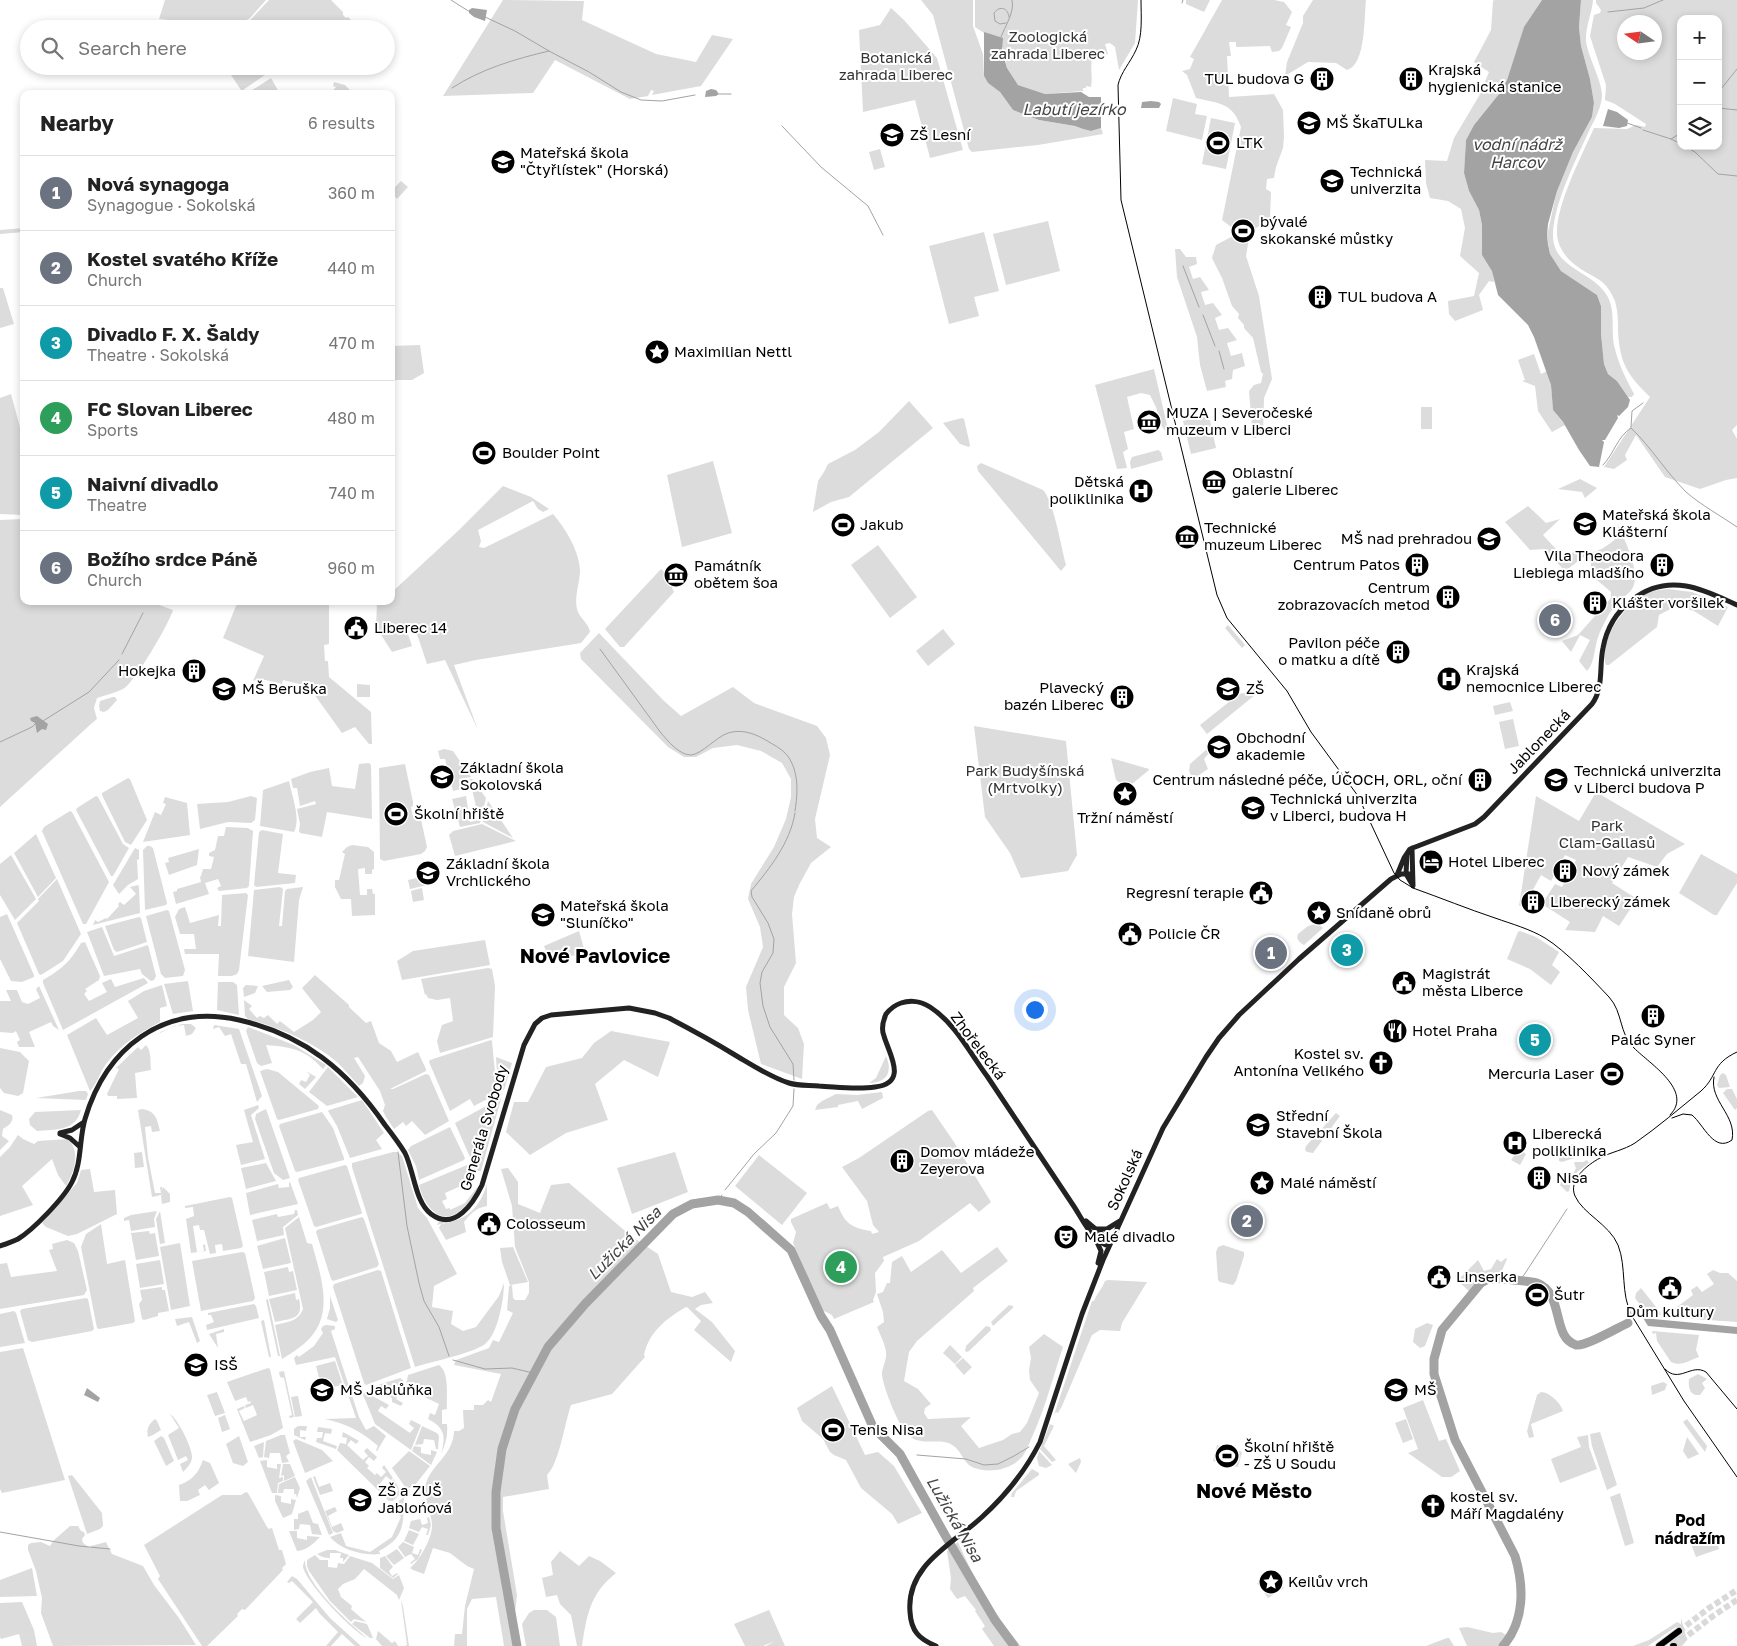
<!DOCTYPE html>
<html lang="en">
<head>
<meta charset="utf-8">
<style>
	:root { --surface:#fff; --page:#f2f2f2; --text:#222; --muted:#767676; --line:#e0e0e0; --accent:#b45309 }
	body { margin:0; font-family:"Golos Text",sans-serif; background:var(--page); color:var(--text) }
	.controls { position:absolute; right:15px; top:15px; display:grid; overflow:hidden; border-radius:10px; box-shadow:0 2px 8px #0003 }
	.controls button { width:45px; height:45px; display:grid; place-items:center; padding:0; border:0; border-bottom:1px solid var(--line); background:var(--surface); color:var(--text); font:25px sans-serif }
	.compass { position:absolute; left:1617px; top:15px; width:45px; height:45px; border-radius:50%; background:var(--surface); box-shadow:0 2px 8px #0003; rotate:283deg }
	.you { position:absolute; left:1034px; top:1009px; width:18px; height:18px; margin:-12px; border:4px solid #fff; border-radius:50%; background:#1a73e8; box-shadow:0 0 0 8px #1a73e833 }
	.badge { display:grid; place-items:center; width:32px; height:32px; border-radius:50%; background:var(--accent); color:#fff; font-size:16px; font-weight:700 }
	.pin { position:absolute; translate:-50% -50%; border:2px solid #fff; box-shadow:0 1px 5px #0006 }
	.list { margin:0; padding:0; list-style:none }
	h2 { display:flex; justify-content:space-between; align-items:center; height:65px; margin:0; padding:0 20px; font-size:21px }
	h2 small { font-size:16px; font-weight:400; color:var(--muted) }
	.list li { display:grid; grid-template-columns:32px 1fr auto; gap:15px; align-items:center; box-sizing:border-box; height:75px; padding:0 20px; border-top:1px solid var(--line) }
	.list b { display:block; font-size:19px; white-space:nowrap }
	.list p { margin:0; font-size:16px; white-space:nowrap; color:var(--muted) }
	.list em { font-size:16px; font-style:normal; color:var(--muted) }
	.icon { flex:none; width:28px; height:28px; fill:none; stroke:currentColor; stroke-width:2; stroke-linecap:round; stroke-linejoin:round }
	.map { position:relative; flex:none; width:1737px; height:1646px; overflow:hidden }
	.search { position:absolute; background:var(--surface); box-shadow:0 2px 8px #0003; left:20px; top:20px; width:375px; height:55px; display:flex; align-items:center; gap:12px; box-sizing:border-box; padding:0 18px; border-radius:28px; color:var(--muted); font-size:19px }
	.panel { position:absolute; background:var(--surface); box-shadow:0 2px 8px #0003; left:20px; top:90px; width:375px; height:515px; border-radius:10px }
	.map>svg:first-child { display:block }
	.green { fill:#dcdcdc; fill-rule:evenodd }
	.water { fill:#a3a3a3 }
	.lines { fill:none; stroke-linecap:round; stroke-linejoin:round }
	.stream { stroke:#a3a3a3; stroke-width:1 }
	.river { stroke:#a3a3a3; stroke-width:9 }
	.highway-tunnel { stroke:#d9d9d9; stroke-width:6; stroke-dasharray:6 3; stroke-linecap:butt }
	.highway-casing { stroke:#dbdbdb; stroke-width:8 }
	.secondary { stroke:#222; stroke-width:5 }
	.highway { stroke:#000; stroke-width:6 }
	.tram { stroke:#000; stroke-width:1 }
	.labels { text-anchor:middle; stroke-width:4; stroke-linejoin:round; paint-order:stroke }
	.park-label { font-size:15px; fill:#333; stroke:#fff }
	.poi-label { font-size:15px; fill:#000; stroke:#fff; text-anchor:start }
	.street-label { font-size:15px; fill:#000; stroke:#fff }
	.water-label { font-size:16px; font-style:italic; fill:#444; stroke:#fff }
	.neighbourhood-label { font-size:16px; font-weight:bold; fill:#000; stroke:#fff }
	.district-label { font-size:20px; font-weight:bold; fill:#000; stroke:#fff }
</style>
</head>
<body>
<div class="map">
<svg width="1737" height="1646" viewBox="0 0 1737 1646">
	<rect width="100%" height="100%" fill="#fff"/>
	<path class="green" d="M165,0H266L250,18L237,26L211,24L199,29H191L188,22L159,19Z
		M269,0H331L343,12V15L346,18L348,17L353,22L350,29H242Z
		M503,0L584,1L582,20L656,54L696,62L712,35L733,39L701,86L652,95L654,91L651,90L648,96L630,99L555,60L533,93L443,96Z
		M921,0H973V26L983,54L984,76L988,83L1000,92L1013,110L1039,120L1075,126L1083,129L1091,131L1101,128L1103,134L1038,145L972,152L969,149L933,15Z
		M975,0H1138L1135,43L1119,70L1115,47L1110,43L1105,44L1108,54L1092,59C1090,68 1093,77 1091,87L1086,86V88H1083V91L1045,94L1018,85L1007,68L1002,45L975,27Z
		M1186,0H1210L1204,12L1186,4Z
		M1222,0H1274L1284,2L1292,12L1286,25L1291,27L1282,48L1279,51L1272,52L1270,46L1236,47V42H1229L1231,56H1227L1229,97L1274,94L1283,110L1284,137L1283,148L1276,167L1274,178L1267,179L1266,189L1271,192L1270,219L1250,232L1246,256L1259,296L1272,379L1264,398L1263,436L1253,438L1249,391L1254,385L1261,383L1263,374L1261,372L1253,338L1244,328V325L1238,318L1239,314L1232,306L1222,278L1212,258L1216,245L1233,236L1235,230L1222,220L1241,127C1232,102 1220,104 1196,98L1187,75L1182,71L1190,69L1194,59L1190,57Z
		M1313,0H1366C1364,17 1366,65 1347,70L1336,63L1308,62L1285,76L1287,62L1303,23V16Z
		M1494,0H1542L1524,28L1507,80L1499,94L1474,125L1466,140L1464,173L1469,191L1479,210L1482,225V255L1493,271L1494,282L1489,281L1479,295L1483,310L1455,321L1449,314L1448,301L1474,296L1479,273L1460,256L1465,228L1461,209L1448,201L1430,198L1426,183L1425,160L1447,161L1454,138L1479,96L1489,72L1474,62L1491,30L1493,1Z
		M1581,0H1593C1592,13 1585,28 1586,41C1588,57 1602,81 1602,95C1602,107 1594,121 1589,131C1576,160 1552,206 1553,238C1555,268 1592,272 1606,294C1616,309 1611,327 1614,345C1618,363 1625,377 1634,394L1632,397H1628L1617,381L1608,374L1604,364L1601,334V306L1597,295L1561,271L1550,254L1547,236L1557,190L1573,152L1592,117L1594,103L1590,79L1581,46L1579,27Z
		M1596,0H1737V425L1732,430L1737,439V478L1726,480L1700,489L1665,477L1636,435L1625,455L1627,460L1614,469L1604,467L1650,397C1627,374 1620,364 1618,331C1618,321 1618,311 1615,301C1604,275 1592,279 1574,264C1565,257 1558,246 1557,235C1555,207 1582,155 1594,128L1627,129L1636,125L1645,127L1646,124L1615,104L1605,100L1606,85L1590,36L1594,15L1600,13L1601,10L1596,3ZM1681,19H1718V146H1681ZM1624,22H1654V52H1624Z
		M891,8L904,20L937,58L963,150L930,158L915,100L863,112L859,30L880,25Z
		M230,66H278L243,90H241L227,69Z
		M271,78L280,94H246Z
		M334,82L345,85L354,94H330L336,87L333,86Z
		M1173,98L1197,104L1195,114L1207,116L1202,140L1166,131Z
		M1211,118L1235,123L1226,169L1202,164Z
		M880,149L885,167L874,170L869,152Z
		M401,181L408,187L397,199L391,191Z
		M1048,221L1060,271L1006,285L993,234Z
		M24,228V232L0,234V230Z
		M984,232L999,291L974,297L979,316L949,324L929,246Z
		M1175,249H1180L1186,257H1196L1197,264L1189,267L1193,279L1200,277L1209,290L1201,292L1205,305L1213,303L1222,315L1215,318L1219,330L1228,328L1237,340L1227,343L1231,356L1242,353L1245,366L1233,370L1232,379L1225,381L1226,387L1207,391L1200,365L1197,337L1177,277Z
		M0,288H3L14,324L0,328Z
		M420,345L424,373L412,380H391V346Z
		M1534,354L1541,374L1547,371L1551,385L1553,410L1565,425L1552,432L1538,411L1535,386L1522,381L1525,380L1518,360Z
		M1154,369L1170,438L1161,425L1156,407L1150,395L1141,393L1127,397L1134,429L1124,432L1128,449L1123,452L1127,468L1117,469L1095,385Z
		M11,394L21,431H23L24,434V515L0,514V398Z
		M909,401L933,428L849,497L831,502L813,512L818,481L824,472L828,464L855,450L879,432Z
		M1421,407H1432V429H1421Z
		M1207,415L1209,416L1216,448L1191,454L1183,421Z
		M962,418L964,419L970,445L969,447L960,444L943,423Z
		M1158,450L1161,452L1163,460L1131,469L1130,462L1132,457Z
		M713,461L732,533L682,547L667,475Z
		M981,463L1043,490C1054,502 1061,547 1066,565L1061,571L978,471L977,466Z
		M1580,479L1597,488L1585,498L1582,492L1558,489Z
		M503,486L531,497L549,509L543,512L538,509L533,501L478,530L481,541L479,547L484,548L553,514C565,528 579,550 580,570C580,583 574,596 577,609C579,618 589,623 590,632L581,643L476,660L454,665L478,730L445,660L427,664L415,628L407,631L412,646L392,652L376,627L377,603L379,604L382,601H391V593L459,530Z
		M1528,506L1546,523L1560,519L1543,535L1565,559L1576,550L1581,555C1597,554 1609,545 1620,535L1617,523C1624,539 1642,573 1632,589C1629,594 1622,598 1618,602C1610,611 1605,621 1600,632C1594,644 1596,661 1587,671L1579,661L1590,640L1580,635L1571,652L1562,641L1578,635L1611,598V592L1591,575V560L1585,556L1565,571L1544,549L1530,550L1505,522Z
		M24,519V601H148L173,610C169,624 134,684 123,689C115,693 105,695 97,698L94,708L97,719L91,724L0,807V520Z
		M878,545L917,597L890,618L851,565Z
		M661,569L677,583L672,588L674,592L624,647H620L605,629Z
		M1668,589L1692,592L1728,607L1718,626L1694,611L1676,606L1659,615L1657,627L1609,665H1606C1598,642 1623,607 1642,596C1650,591 1659,590 1668,589Z
		M238,601H329V644L324,645L325,661H328L329,677L371,712L372,744H369L355,727L342,733L314,694L312,687L283,680L282,684L261,679L253,681L264,656L223,638Z
		M1228,625L1245,645L1242,648L1225,628Z
		M943,629L955,644L928,666L916,651Z
		M599,633L663,700L681,716L733,687L754,703L817,726L826,738L830,755L815,819L817,838L831,847L811,863L799,885L794,897L792,914L796,963L784,987V1015L798,1028L804,1044L802,1079L761,1064L748,1010L746,987L763,947L760,927L748,899L751,884L774,847L786,819L791,797V779L782,763L761,751L737,745L713,748L696,757H684L668,747L581,659L580,653Z
		M1261,681L1266,686L1207,734L1200,725L1239,694L1249,692Z
		M357,684L370,685V697H357Z
		M113,697H115L117,700L108,710L104,712L100,711L99,706L100,701Z
		M1510,702L1513,711L1495,715L1493,706Z
		M1513,719L1519,746L1505,749L1499,722Z
		M974,726L1066,741L1077,855L1068,871L1021,878L1010,853L985,817Z
		M444,749L453,751L471,777L459,779L461,789L453,791L445,759H440L438,751Z
		M1207,749L1210,752L1204,759L1208,769L1193,779L1189,771L1190,764Z
		M1111,758L1149,769V770L1132,784L1123,785L1116,780Z
		M369,763L371,765L372,819L327,812L322,837L300,833L299,831L300,824L297,809L316,804L315,801L300,806L297,788H293L291,779L310,772L329,768L332,786L355,789L359,764Z
		M405,764L413,802V806L411,807L413,817L420,815L427,847L425,851L421,854L384,861L380,859L379,768Z
		M128,778L130,779L147,820L131,845L125,842L102,795V793Z
		M472,779L486,798L480,823L460,827L452,799L466,796L470,822L479,820L470,780H465Z
		M289,781C292,796 301,819 294,832L260,826L263,790Z
		M1596,792L1685,844L1667,854L1657,867L1628,857L1612,883L1637,899L1619,926L1603,916L1595,932L1565,930L1570,922L1542,904L1555,884L1562,887L1576,860L1565,855L1551,881L1541,875L1530,895L1524,893L1522,897L1526,899L1522,906H1519L1536,796L1579,821Z
		M96,796L98,797L123,844L129,848L113,876H111L76,810L77,808Z
		M251,796L257,798L255,820L251,823L228,822L200,829L197,804L228,802Z
		M165,797L187,803L190,835L143,842L155,812L161,815L166,804L163,803Z
		M488,801L513,838L483,822Z
		M70,811L72,812L109,882L86,924H83L42,831L44,827Z
		M482,824L516,841L455,856L449,835L453,831Z
		M226,827L248,828L253,831L249,886L247,888L219,891L217,888L221,886L218,879L205,883L209,894L176,904L173,892L177,891V889L201,882L200,877L201,876L203,869H211L214,857L209,856V853L215,850L218,836H224Z
		M262,830L283,834L278,873L296,875L295,883L256,887L254,885L259,832Z
		M36,834L56,878L38,897L14,853Z
		M352,845L368,847L374,852V869L372,870V874H365V868L358,869L360,895H367V889H372L373,894H375V915L352,916L351,899H341L335,887V880H339L345,854L342,852L347,847Z
		M147,846H150L153,848L167,903L166,905L145,910L143,850Z
		M135,848L139,850V859L137,860L138,879L128,885L119,894L113,885Z
		M199,849L197,865L169,875L165,863L169,862L168,858Z
		M1701,854L1737,874V883L1717,915H1714L1679,893Z
		M11,855L36,899L15,920L0,895V864Z
		M425,876L427,885L410,889L408,880Z
		M57,879L81,934L63,961L41,975L39,974L17,923L39,901L38,899Z
		M138,885L139,887L140,913L93,925L95,920L98,922L106,918L107,919L119,906L118,904L120,902L124,905L136,894L130,887Z
		M280,887L283,889L279,926H282L285,891L287,889L303,887L299,900L294,962L248,956L254,890Z
		M422,888L424,900L413,902L411,891Z
		M246,893L248,895L239,970L237,974L232,976H218L219,954H185L184,949H196L194,934H180L175,917L179,909L185,907L190,923L219,915L218,926H221L222,895Z
		M167,910L169,911L185,970L183,976L165,978L161,974L146,916Z
		M7,914L34,975V977L22,982L11,981L0,959V917Z
		M139,917L141,918L147,942L117,952L114,950L105,926Z
		M1318,923L1323,928L1304,945C1299,942 1296,939 1298,934L1308,926Z
		M102,927L114,956L148,945L156,976L154,980L151,981L142,974L140,969L104,976L87,932Z
		M579,931L585,952L584,954L563,957L562,954L548,956L544,946Z
		M1520,931L1536,937L1559,952L1552,965L1560,972L1551,985L1530,969L1507,959L1518,932Z
		M485,940L490,965L402,980L397,961L413,951Z
		M85,942L100,976L99,980L85,989L87,991L84,994L89,1001L107,992L102,983L111,979L115,987L144,978L148,983L63,1030L43,983V980C62,969 70,962 81,943Z
		M488,968L492,969L495,986L493,1037L440,1053L437,1041L442,1025L453,1021L450,998L437,1000L428,998L426,994L425,995L421,979Z
		M315,975L349,1005V1007L366,1023L371,1021L379,1043L391,1051L397,1062L418,1052L426,1069V1071L390,1089H393L426,1074L429,1075L449,1121L425,1135L412,1121L406,1126L403,1122L394,1129L386,1117L383,1111L385,1105L380,1091L358,1057L354,1058L365,1076L363,1083L359,1086C352,1078 345,1070 338,1063C313,1041 279,1028 248,1019L245,1016L244,1000L252,1006L249,1009L257,1018L260,1016L264,1018L268,1015L277,1024L280,1021L294,1032L313,1020L321,1012L302,988Z
		M289,980L293,987L290,990L267,992L262,986Z
		M188,981L193,1011L173,1014L164,984Z
		M218,982H233L237,985L239,1015L217,1010Z
		M162,985L167,1006L160,1008V1022C138,1034 121,1044 106,1064C100,1072 97,1084 90,1091L67,1035L96,1018L107,1035L138,1018L128,1001L144,991Z
		M246,985L258,986L255,993L244,997L243,988Z
		M39,986L59,1030L53,1026L51,1022L29,1032L35,1047H19L17,1042L20,1040L16,1031L13,1033L0,1032V1001H11L6,990H17L22,1002L28,1004L40,998L36,989Z
		M182,1024H191L196,1028L192,1034L186,1036L184,1025L175,1026L160,1033V1053V1032Z
		M214,1025L239,1029L262,1096L257,1102L246,1064H241L231,1034L225,1036L219,1027L213,1029Z
		M248,1027L294,1045L326,1065L323,1069C305,1049 291,1047 266,1045L272,1063L261,1066L257,1063L246,1031Z
		M611,1031L670,1042L658,1077L624,1060L595,1084L608,1120L566,1133L530,1155L506,1132L514,1102H528L546,1067L582,1058L594,1043Z
		M491,1040L492,1041L497,1094L474,1106L470,1099L450,1111L429,1062L430,1060Z
		M146,1045C152,1052 150,1062 151,1070L135,1073L137,1098L117,1099V1096H108L107,1094L119,1069L116,1068L138,1047L141,1050Z
		M0,1048L20,1052L29,1061L23,1093L18,1096L4,1093L0,1088Z
		M886,1056C893,1072 887,1083 869,1083L876,1078Z
		M496,1057L512,1063L504,1090L500,1089L498,1086Z
		M328,1067L358,1097L327,1106L309,1092Z
		M267,1069L278,1072L319,1106L318,1109L279,1120L277,1119L260,1071Z
		M306,1071L316,1077L305,1089L299,1084L301,1080L306,1082L310,1075Z
		M1723,1073L1726,1075L1730,1087L1719,1088L1717,1085L1720,1075Z
		M1727,1089H1732L1737,1099V1108L1735,1110L1723,1093Z
		M79,1091H86L88,1094L86,1100L36,1098Z
		M882,1092L883,1098L862,1109L858,1101L838,1105V1107L815,1110L817,1105L822,1101L836,1094L857,1095Z
		M499,1099H501L481,1171H476L455,1123Z
		M362,1100L384,1133L376,1140L382,1149L350,1158L337,1126L328,1111L329,1110Z
		M258,1105L259,1108L251,1115L265,1159L241,1165L236,1145L253,1142L244,1110Z
		M142,1109C156,1111 157,1119 160,1131L152,1132L151,1126L145,1127L148,1157L155,1193H161L160,1187H162L163,1190V1187L170,1194V1202L162,1204L161,1196L163,1192L161,1195L152,1197L138,1110Z
		M266,1109L290,1178L283,1180L274,1173L255,1119L256,1114Z
		M0,1110L12,1115C14,1122 9,1125 3,1129L2,1136L9,1141L0,1150Z
		M81,1110C75,1132 55,1129 37,1131L30,1125L29,1119L35,1112Z
		M932,1110L954,1142L991,1202L979,1212L970,1203L919,1241L883,1257L884,1261L875,1273L876,1292L873,1300L874,1302L834,1319L832,1315L822,1310L793,1243L796,1232L791,1222V1219L827,1203L830,1209L838,1206C845,1223 851,1228 871,1231L872,1234L879,1232L873,1225L867,1201L842,1167L859,1158L928,1111Z
		M322,1112L333,1128L344,1158V1160L297,1172L295,1171L279,1126L280,1124Z
		M1336,1113L1340,1116L1313,1153L1307,1152L1305,1150L1306,1146Z
		M450,1127L465,1158L464,1160L419,1180L416,1166L408,1150L411,1146Z
		M18,1135L23,1139L34,1144L38,1141L68,1139C81,1152 74,1172 66,1186L58,1175L52,1159L22,1186L33,1205L0,1216V1157L10,1147Z
		M1571,1144H1574L1575,1146L1574,1158L1562,1162L1559,1161V1157Z
		M1519,1149L1526,1154L1520,1165L1511,1160Z
		M142,1152L144,1167L135,1168L134,1153Z
		M393,1152H397L402,1156L418,1208L427,1218L456,1272L457,1274L434,1286L432,1307L453,1311L451,1324L463,1331L476,1327L499,1296L504,1283C504,1299 498,1334 485,1344C474,1353 430,1362 415,1367L352,1167V1163Z
		M675,1152L688,1192L632,1214L617,1168Z
		M759,1155L807,1193L782,1225L735,1186Z
		M1587,1160L1589,1163L1576,1173L1573,1174L1576,1168L1574,1163L1575,1162H1583Z
		M266,1163L276,1181L246,1189L241,1168Z
		M345,1165L347,1166L362,1213L361,1214L316,1227L314,1226L298,1180L299,1178Z
		M467,1165L474,1180L445,1193L447,1199L442,1201L446,1209L450,1208V1210L465,1203L478,1186C476,1193 473,1198 468,1203C446,1230 426,1212 419,1185Z
		M508,1168L518,1182V1204L540,1213L551,1185L569,1183L631,1236L658,1254L671,1292L692,1297L705,1292L713,1303L701,1305L695,1309L712,1322L735,1351L731,1362L694,1330L701,1321L687,1307L684,1308C665,1320 649,1332 644,1355L645,1357L612,1394L571,1405C565,1422 559,1464 547,1475L549,1489L503,1497V1511L517,1595L515,1613L521,1646H504L496,1597L472,1599L467,1609V1646H454L455,1634H462L465,1606L474,1569L467,1566L450,1553L433,1548L424,1574L413,1570L410,1568C420,1560 433,1537 432,1524C431,1510 421,1492 428,1478C437,1461 453,1453 454,1431H459L464,1428L463,1410H474V1405H483L488,1400L491,1402L501,1374L454,1365L456,1360L489,1348L493,1340L499,1342L513,1313L507,1310L509,1286L512,1285L513,1298L515,1300H525L529,1293V1282L515,1247L512,1206L501,1169Z
		M90,1169L94,1192L115,1190L117,1214L77,1234L68,1236L46,1227L42,1223L77,1183L81,1170Z
		M1561,1177L1572,1178L1569,1191L1567,1192L1558,1183L1559,1179Z
		M290,1182L298,1204L250,1215L246,1193L278,1184L279,1188L289,1187V1183Z
		M487,1184V1206C476,1208 471,1213 464,1222L466,1232L446,1240L439,1228L441,1224L437,1225L439,1221L446,1222L442,1224C468,1219 479,1209 487,1184Z
		M230,1197L232,1198L243,1246L241,1248L223,1251L222,1244L215,1245L216,1253L210,1254L204,1230H200L199,1225L193,1226L197,1252L204,1251L203,1245L205,1244L206,1251L191,1253L186,1219L194,1216L193,1207L185,1208V1206Z
		M295,1210H297L298,1215L283,1227L284,1235L257,1241L252,1220L277,1214L278,1217L294,1214Z
		M157,1211L154,1219L155,1227L131,1231L129,1220L124,1221V1218L131,1215Z
		M160,1211L165,1243L160,1244L156,1219Z
		M299,1217L307,1243L312,1244C321,1277 336,1316 305,1343C298,1349 290,1354 282,1359L275,1325C287,1322 298,1322 303,1309L285,1228Z
		M362,1217L364,1219L379,1264L377,1267L333,1281L331,1279L316,1232L317,1230Z
		M101,1224L107,1264L125,1260L135,1321L133,1323L99,1329L97,1328L81,1247L86,1234Z
		M149,1231L150,1234L155,1233L159,1256L136,1260L131,1233Z
		M285,1238L291,1263L263,1269L257,1246Z
		M67,1240L74,1243L78,1251L87,1290L84,1295L0,1309V1264L7,1263L11,1277L57,1271L49,1250L53,1249L52,1244Z
		M180,1243L190,1306L171,1310L160,1247Z
		M1223,1245L1244,1252V1256L1236,1281L1233,1285L1220,1282L1218,1280L1216,1252L1218,1247Z
		M513,1247L528,1282L510,1285L502,1262L500,1248Z
		M997,1247L1008,1261L973,1288L974,1291L917,1341L909,1352L904,1381L918,1389L931,1404L925,1408L924,1413L928,1419L971,1417L961,1426L979,1448L1003,1440L1012,1434L1020,1432L1027,1423L1039,1393L1030,1380L1029,1370L1031,1358L1029,1347L1044,1334L1063,1347C1053,1377 1045,1409 1032,1437C1029,1444 1026,1452 1022,1457C1011,1470 987,1474 972,1467C964,1463 962,1453 955,1447C942,1435 925,1448 909,1436C900,1430 882,1385 882,1374C882,1367 887,1360 886,1352C885,1343 880,1335 877,1327L884,1322L883,1312L877,1294L883,1292L887,1283H890L892,1262L902,1256L911,1272L942,1250L961,1273Z
		M242,1252L245,1253L255,1298L253,1301L201,1311L192,1261Z
		M1506,1258L1507,1259L1500,1275H1486L1470,1292L1460,1283L1461,1277L1478,1260L1484,1271L1491,1269L1497,1259L1501,1262Z
		M160,1260L164,1284L140,1288L136,1264Z
		M288,1267L289,1272L293,1271L297,1290L269,1296L264,1272Z
		M378,1270L381,1271L411,1368L366,1385L364,1383L333,1287L334,1284Z
		M1713,1270L1720,1273H1728L1737,1281V1322L1679,1318L1673,1310L1693,1295L1691,1290L1697,1286L1702,1292L1714,1284L1707,1274Z
		M1108,1280L1147,1282L1122,1323L1120,1331L1100,1330L1092,1335L1062,1406L1058,1413L1056,1412L1054,1415L1092,1301H1094C1097,1293 1102,1289 1105,1281Z
		M162,1287V1290H165L169,1311L158,1313V1316L144,1320L142,1319L139,1304L142,1300L140,1290Z
		M1641,1288L1660,1312L1661,1315L1646,1313L1635,1298L1636,1293Z
		M295,1293L296,1300L299,1299C304,1320 291,1318 275,1322L269,1299Z
		M330,1296L338,1320L336,1322L327,1319L330,1308Z
		M86,1298L88,1299L94,1329L92,1331L32,1342L28,1340L20,1311L22,1309Z
		M268,1299L280,1356H278L266,1300Z
		M254,1304L256,1306L259,1318L207,1330L206,1325L214,1322L211,1315H208V1313Z
		M1009,1305L1013,1306V1308L993,1326L991,1322Z
		M14,1311L16,1313L25,1343L0,1347V1314Z
		M192,1317L200,1341L197,1343L189,1322L177,1326L175,1319Z
		M264,1320L271,1357H269L261,1321Z
		M1427,1323L1433,1325L1425,1346L1420,1348L1413,1342L1415,1329Z
		M326,1325L335,1326V1329L331,1331L359,1417L366,1430L374,1426L386,1436L377,1451L376,1450L378,1446C361,1431 347,1424 325,1419L356,1418L335,1357L296,1365L294,1358L297,1355L299,1357L314,1346L323,1333L321,1329L323,1326Z
		M986,1326L990,1327L991,1330L969,1351L967,1352L965,1351L966,1346Z
		M224,1329V1332L216,1334L218,1348L209,1334Z
		M1652,1331L1699,1335L1696,1350L1699,1357C1690,1360 1681,1367 1671,1362L1657,1341L1656,1333L1653,1334Z
		M950,1345L962,1357L955,1364L943,1353Z
		M23,1348L65,1480L2,1493L0,1489V1352Z
		M963,1358L972,1367L964,1375L955,1365Z
		M335,1361L343,1385L322,1389L316,1366Z
		M439,1365C450,1373 446,1396 447,1409L442,1410V1424H447C448,1435 446,1444 441,1454C446,1436 445,1428 428,1419L430,1413L435,1415L439,1404L408,1389L406,1386L408,1375Z
		M268,1368L270,1369L283,1428L271,1435L250,1442L237,1409L244,1406L245,1408L239,1411L244,1421L257,1415L253,1405L246,1408L245,1405L251,1403L250,1401L248,1402L246,1397L235,1401L227,1382Z
		M284,1371L294,1417L290,1418L289,1416L292,1415L284,1378L280,1377L279,1372Z
		M1698,1374L1707,1379L1702,1383L1705,1388L1700,1395C1690,1396 1688,1388 1689,1379Z
		M400,1378L403,1380V1386L396,1399L403,1403L401,1406L392,1402V1398L378,1391L374,1392L375,1386Z
		M1663,1382L1667,1384L1665,1390L1652,1395L1651,1386Z
		M832,1386L865,1455L878,1452L894,1466L922,1513L898,1524L892,1514L861,1488L846,1460L834,1455L830,1452L823,1439L802,1421L797,1408Z
		M217,1392L225,1413L215,1416L207,1395Z
		M365,1392L389,1405L386,1409L381,1406L378,1411L410,1433L414,1428L409,1424L411,1420L421,1425L411,1450L375,1424L364,1397L363,1395Z
		M1541,1392C1549,1392 1561,1403 1563,1411L1531,1424L1534,1437L1529,1438L1527,1431L1537,1395Z
		M298,1396L302,1416L295,1417L291,1397Z
		M1423,1400L1439,1441L1446,1439L1460,1471L1451,1477H1442L1408,1453L1418,1449L1403,1408Z
		M170,1414C178,1419 193,1449 192,1458C191,1464 187,1468 183,1472L180,1464L188,1460L186,1456L178,1460L168,1435L179,1428Z
		M225,1415L230,1429L222,1432L218,1418Z
		M155,1419L157,1421L161,1430L153,1435L148,1437C146,1429 149,1424 155,1419Z
		M1406,1419L1413,1439L1403,1443L1395,1423Z
		M1687,1419L1707,1446L1705,1452L1683,1422Z
		M1050,1424L1054,1426L1044,1446L1056,1460L1052,1462L1040,1449Z
		M298,1426H307L306,1431L300,1430V1437H306L305,1440L294,1435V1429Z
		M422,1426L437,1433L439,1436L438,1449H436L434,1440L424,1439L423,1444L415,1445Z
		M318,1427L332,1429L331,1434L325,1433L323,1441L337,1446L336,1449L316,1442L317,1438H322L323,1432H317Z
		M343,1432L359,1441L356,1444L351,1440L347,1445L363,1460L368,1456L364,1451L367,1448L377,1457L374,1461L369,1457L365,1462L369,1466L367,1468L375,1475L377,1473L381,1477L386,1472L382,1468L384,1465L393,1478L391,1480L386,1476L379,1485L393,1496L399,1490L391,1482L394,1479L401,1493L393,1501H389L337,1450L340,1443L346,1444L347,1438L342,1437Z
		M1600,1432L1617,1485L1607,1490L1592,1446L1590,1434Z
		M281,1435H285L290,1453L286,1456L289,1462L282,1463L280,1453H270L269,1458L264,1457L266,1441Z
		M1588,1435L1589,1447L1597,1469L1560,1483L1551,1459L1581,1447L1577,1437Z
		M161,1436L164,1438L174,1461L166,1466L154,1441Z
		M239,1436L248,1462L243,1466L233,1463L226,1444Z
		M1687,1437L1699,1454L1688,1459L1683,1451Z
		M296,1439L322,1450L333,1461L305,1473L293,1441Z
		M264,1442L263,1457L259,1458L254,1446Z
		M1217,1445L1242,1452L1238,1467L1213,1461Z
		M414,1446L421,1447V1453L431,1455V1450L437,1452L431,1465L412,1451Z
		M409,1451L430,1466L415,1485L409,1488L405,1487L392,1468Z
		M1039,1451L1052,1465L1046,1468L1039,1466L1037,1458Z
		M1080,1458L1081,1462L1076,1473L1068,1464Z
		M203,1460L210,1463L219,1483L209,1490L205,1485L198,1490L200,1495L187,1501H180L179,1485C192,1481 199,1472 203,1460Z
		M267,1460V1467L277,1469V1464H281L279,1478L283,1477V1481L278,1483L277,1493H272L260,1461Z
		M283,1464H290L295,1476L284,1481V1475L281,1476Z
		M1032,1469L1039,1473V1475L1016,1491L1014,1497H1011L1012,1493Z
		M72,1475L102,1513L103,1526L100,1529L87,1534L68,1476Z
		M315,1476L319,1487L330,1483L333,1491L320,1495L313,1477Z
		M295,1477L300,1488L297,1498L296,1494H294V1489H284L283,1493H278L279,1484Z
		M311,1477L333,1533L329,1535L306,1481Z
		M246,1492L248,1493L267,1527L269,1529L272,1528L279,1550H282L286,1564L282,1568L283,1570L245,1610L242,1609L237,1614L238,1616L207,1646H202L158,1579L160,1576L144,1545L222,1495H241Z
		M1620,1493L1634,1543L1625,1546L1610,1497Z
		M275,1495L281,1496V1502L291,1504V1499L296,1500L292,1514L283,1518L275,1501Z
		M404,1497C403,1523 406,1537 379,1551L380,1554C363,1556 341,1550 330,1537L341,1533L346,1546L370,1552L392,1537L401,1517L391,1507Z
		M335,1507L337,1511L328,1516L332,1527L341,1523L344,1530L337,1533L333,1531L325,1511Z
		M308,1510L313,1523L318,1524L322,1535L312,1534L310,1525L300,1524L299,1529L294,1530V1519H298V1514Z
		M429,1517L431,1525L428,1535H426L428,1529L422,1527L419,1532L409,1528L411,1521L420,1519L422,1525L428,1523L427,1518Z
		M70,1526H78L81,1531L84,1532L85,1535L82,1539L83,1543L90,1548L91,1546L106,1542L112,1554L143,1566L154,1585L179,1618L196,1645L53,1646L41,1613L42,1598L36,1571L28,1550V1545L31,1543L41,1542L50,1546L53,1541Z
		M409,1530L419,1534L413,1545L404,1541Z
		M289,1531H297V1538L307,1540V1536L320,1537C313,1544 307,1550 297,1551Z
		M1714,1536L1719,1549L1696,1557L1691,1544Z
		M403,1542L414,1547L412,1553L418,1555L420,1549L422,1550L418,1559L411,1564L410,1563L415,1559L411,1554L405,1557L398,1547Z
		M958,1542C974,1579 995,1616 1021,1646H994L982,1629L985,1626L975,1611L976,1610L965,1596L957,1599L950,1589L951,1578L947,1551Z
		M397,1549L404,1558L394,1565L386,1556Z
		M327,1550H335L349,1555L343,1562V1558H340L341,1553H330V1558C325,1558 322,1557 317,1554Z
		M560,1551L579,1566L589,1556L600,1561L616,1573C590,1594 587,1614 582,1646H577L571,1615L560,1604L557,1595L546,1597L542,1578L553,1575L551,1562Z
		M315,1555L320,1560H328V1567L337,1568L338,1563L344,1564L350,1556L372,1563L393,1579L399,1575L404,1588L399,1600L397,1595L364,1569L355,1579L343,1584L338,1589L341,1597L352,1606L351,1609L366,1622L354,1619L351,1622L330,1601L309,1571L307,1566V1560Z
		M385,1556L393,1567L389,1571L392,1576L397,1573L398,1574L393,1578L380,1568V1558Z
		M305,1560C304,1583 349,1623 367,1638C352,1631 307,1584 303,1567C303,1564 304,1562 305,1560Z
		M32,1568L37,1596L0,1597V1580Z
		M292,1576L297,1579L330,1618L361,1646H355L342,1634L331,1646H326L338,1632L320,1614L316,1608L300,1623L296,1619L313,1602L292,1581L289,1583L287,1582Z
		M1274,1576L1284,1588L1268,1598L1257,1583Z
		M401,1600L403,1606L409,1646H405L407,1645Z
		M22,1602L34,1630L37,1646H22L19,1634L1,1639L0,1637V1603Z
		M534,1610H547L556,1617L560,1646H526L522,1624L529,1613Z
		M769,1610L785,1646H766L775,1641L763,1646H745L734,1624Z
		M1681,1618L1687,1640L1682,1646H1674L1670,1642L1681,1633L1676,1627L1648,1646H1633L1649,1640L1677,1622L1681,1624Z
		M355,1621L367,1624L373,1638H370L352,1624Z
		M1467,1627L1493,1633L1501,1632L1508,1636L1501,1646H1467L1459,1628Z
		M378,1631L392,1643L395,1641L398,1646H382L376,1639Z
		M1449,1638L1454,1646H1426L1447,1638Z"/>
	<path class="water" d="M1542,0H1581L1579,27L1581,46L1590,79L1594,103L1592,117L1573,152L1557,191L1548,224L1547,236L1548,244L1550,254L1561,271L1597,295L1601,306V334L1604,364L1608,374L1617,381L1630,400L1628,407L1619,416L1617,415L1618,418L1605,440H1602L1604,442L1599,467L1590,466L1579,450L1563,422L1553,410L1551,385L1534,337L1528,325L1498,295L1492,271L1482,255V225L1479,210L1469,191L1464,173L1466,140L1474,125L1499,94L1507,80L1524,27Z
		M472,8L487,10L485,21L474,17L469,13V10Z
		M984,32L1003,38L1002,51L1007,68L1018,85L1045,94L1081,92L1089,97H1101V128L1091,131L1083,129L1075,126L1039,120L1013,110L1000,92L988,83L984,76Z
		M711,89L716,90L719,94L716,96L705,97L706,91Z
		M1151,101L1159,102L1161,104L1159,108H1141L1142,102Z
		M1608,109L1617,112L1628,120L1627,126L1619,128L1603,126Z
		M37,716L48,724L46,730L42,729L37,733L35,723L31,721L30,718Z
		M1643,1318L1737,1327V1334L1648,1326Z
		M87,1388L100,1398L98,1402L84,1395Z"/>
	<g class="lines">
		<path class="stream" d="M451,0L470,12
			M1182,3L1183,0
			M1608,12L1644,8L1663,0
			M485,17L515,31L549,51L589,72L621,92L641,100L662,101L695,95
			M1006,23L1000,24L995,21L994,13C1000,5 1008,8 1009,17
			M1001,37C1005,26 1015,12 1012,0
			M452,88C481,69 515,59 549,51
			M148,94L151,92
			M719,94H731
			M1718,96L1721,89L1737,69
			M1718,108L1737,110
			M1627,123L1641,128
			M782,126L821,167L868,206L883,235
			M1643,130L1671,139L1681,144
			M1671,139L1681,133
			M1684,146L1695,152L1718,174L1737,176
			M1183,266L1199,307
			M1203,315L1215,346
			M1219,351L1224,369
			M1631,427L1632,411L1643,403
			M1603,465C1614,454 1617,437 1631,428C1651,447 1666,472 1686,492C1701,505 1721,516 1737,527
			M600,649L661,733C668,741 679,755 691,755C702,754 716,737 728,733C741,729 753,733 764,739C772,744 781,748 787,755C799,771 798,792 795,811
			M122,654L143,613
			M43,721L89,692L119,660
			M0,742L32,727L36,723
			M794,1080L793,1064L770,1027L763,1006L760,983L762,972L773,953L774,939L768,923L752,897L751,891C770,868 790,843 795,813
			M398,1152L407,1226L419,1283L424,1301L439,1327L449,1356
			M725,1190L754,1154L776,1133L793,1106L794,1089
			M718,1200L722,1195
			M1518,1281L1524,1275L1567,1209
			M453,1360L485,1369L512,1368L533,1373
			M917,1455L966,1459L984,1465L998,1464L1014,1456L1029,1447
			M0,1532L79,1546L110,1549"/>
		<path class="river" d="M517,1646L496,1528V1492L502,1449L515,1409L548,1347L585,1304L673,1214L692,1204L718,1200L734,1203L748,1212L791,1250L821,1316L830,1330L873,1427L900,1454L945,1535L995,1620L1014,1646
			M1503,1646C1525,1621 1524,1586 1515,1556L1455,1440L1434,1374V1359L1442,1330L1481,1283C1491,1276 1503,1279 1514,1280C1522,1281 1530,1281 1537,1283C1565,1294 1551,1337 1576,1345C1585,1347 1619,1327 1628,1323"/>
		<path class="highway-tunnel" d="M1679,1631L1709,1608L1737,1590
			M1674,1646L1713,1616L1737,1600"/>
		<defs>
			<path id="highway" d="M1659,1646L1679,1631
				M1673,1646H1674"/>
		</defs>
		<use href="#highway" class="highway-casing"/>
		<path class="secondary" d="M1412,848L1413,886
			M1407,854L1406,874L1412,884
			M1397,875L1404,858L1410,849L1475,824L1484,817L1592,704C1604,688 1599,666 1603,648C1610,609 1646,579 1686,586C1704,589 1721,598 1737,605
			M60,1133L72,1130L84,1122
			M60,1134L70,1138L80,1147
			M1086,1221L1105,1237L1109,1246
			M1097,1229H1107L1120,1221
			M1096,1240L1101,1251L1098,1263
			M0,1246C6,1244 12,1242 18,1239C33,1230 64,1198 72,1182C82,1163 79,1139 85,1119C106,1048 163,1003 239,1020C304,1035 347,1070 385,1125C392,1134 399,1143 405,1153C414,1171 415,1202 431,1214C455,1232 474,1202 482,1185L524,1045L535,1024L542,1018L551,1015L629,1008L655,1013L669,1018C692,1030 714,1042 735,1055C752,1065 770,1077 789,1083C798,1086 809,1085 819,1086C838,1087 856,1090 875,1087C909,1083 889,1054 884,1036C881,1029 883,1021 886,1014C890,1009 895,1005 901,1003C910,1000 921,1001 930,1007C955,1023 970,1053 987,1076C1016,1119 1044,1162 1073,1205C1082,1218 1092,1242 1109,1246
			M936,1646C919,1639 911,1631 910,1612C906,1565 953,1544 982,1517C1005,1496 1026,1470 1040,1442L1082,1314L1103,1260L1163,1128L1206,1057L1219,1038L1239,1015L1299,959L1391,879L1401,874H1412"/>
		<use href="#highway" class="highway"/>
		<path class="tram" d="M1141,0C1141,16 1143,36 1136,50C1130,63 1121,72 1118,85L1121,200L1217,595L1227,618L1287,691L1311,732L1358,796L1394,873L1400,880L1413,888C1441,898 1468,909 1495,918C1512,924 1530,929 1545,938C1566,951 1592,979 1609,997C1623,1012 1619,1034 1634,1048C1650,1064 1694,1091 1670,1115
			M1458,997L1459,998
			M1435,1036L1437,1038
			M1737,1052C1711,1064 1718,1076 1701,1091C1680,1108 1658,1127 1635,1143C1624,1150 1611,1152 1600,1158C1587,1165 1568,1180 1575,1196C1583,1214 1609,1224 1618,1245C1627,1268 1620,1293 1632,1316L1684,1401L1737,1477
			M1672,1118L1683,1114L1692,1115C1704,1125 1714,1153 1732,1140C1737,1115 1709,1101 1714,1077
			M1665,1369C1679,1384 1691,1363 1706,1372L1737,1409"/>
	</g>
	<defs>
		<symbol id="building-disc" viewBox="-11 -11 22 22"><circle r="9.5" fill="#000" stroke="#fff"/><path d="M-4-6H4V6H1V3H-1V6H-4ZM-2.5-4.3h1.7v1.8h-1.7ZM.8-4.3h1.7v1.8H.8ZM-2.5-1h1.7V.8h-1.7ZM.8-1h1.7V.8H.8Z" fill="#fff"/></symbol>
		<symbol id="school-disc" viewBox="-11 -11 22 22"><circle r="9.5" fill="#000" stroke="#fff"/><path d="M0-5L7-2L0 1L-7-2ZM-4 1L0 2.5L4 1V4Q0 6-4 4Z" fill="#fff"/></symbol>
		<symbol id="stadium-disc" viewBox="-11 -11 22 22"><circle r="9.5" fill="#000" stroke="#fff"/><path d="M0-5a6.5 5 0 1 0 0 10a6.5 5 0 1 0 0-10ZM-3.5-1.8h7v3.6h-7Z" fill="#fff"/></symbol>
		<symbol id="university-disc" viewBox="-11 -11 22 22"><circle r="9.5" fill="#000" stroke="#fff"/><path d="M0-5L7-2L0 1L-7-2ZM-4 1L0 2.5L4 1V4Q0 6-4 4Z" fill="#fff"/></symbol>
		<symbol id="sight-disc" viewBox="-11 -11 22 22"><circle r="9.5" fill="#000" stroke="#fff"/><path d="M0-6L1.8-2.2L6-1.7L2.9 1.2L3.7 5.4L0 3.3L-3.7 5.4L-2.9 1.2L-6-1.7L-1.8-2.2Z" fill="#fff"/></symbol>
		<symbol id="museum-disc" viewBox="-11 -11 22 22"><circle r="9.5" fill="#000" stroke="#fff"/><path d="M0-6L6-3V-2H-6V-3ZM-5-1h2V3h-2ZM-1-1h2V3h-2ZM3-1h2V3H3ZM-6 4H6V6H-6Z" fill="#fff"/></symbol>
		<symbol id="hospital-disc" viewBox="-11 -11 22 22"><circle r="9.5" fill="#000" stroke="#fff"/><path d="M-5-5h3v3.5h4V-5h3V5h-3V1.5h-4V5h-3Z" fill="#fff"/></symbol>
		<symbol id="civic-disc" viewBox="-11 -11 22 22"><circle r="9.5" fill="#000" stroke="#fff"/><path d="M-.6-6.5H3V-4.5H.6V-3L4-1V1h2V6H-6V1h2V-1L-.6-3ZM-1.2 2.5V6h2.4V2.5Z" fill="#fff"/></symbol>
		<symbol id="hotel-disc" viewBox="-11 -11 22 22"><circle r="9.5" fill="#000" stroke="#fff"/><path d="M-6-4.5h1.5V1H6V5H4.5V3h-9V5H-6ZM-4 0a1.8 1.8 0 1 1 3.6 0ZM.5 0V-2.5h3Q6-2.5 6 0Z" fill="#fff"/></symbol>
		<symbol id="restaurant-disc" viewBox="-11 -11 22 22"><circle r="9.5" fill="#000" stroke="#fff"/><path d="M-5-6h1v4h1v-4h1v4h1v-4h1v5L-1.5 .5V6h-2V.5L-5-1ZM5-6V6H3V1.5H1.5Q1.5-4 5-6Z" fill="#fff"/></symbol>
		<symbol id="church-disc" viewBox="-11 -11 22 22"><circle r="9.5" fill="#000" stroke="#fff"/><path d="M-1.2-6h2.4v3.5h3.3v2.4h-3.3V6h-2.4V-.1h-3.3v-2.4h3.3Z" fill="#fff"/></symbol>
		<symbol id="theatre-disc" viewBox="-11 -11 22 22"><circle r="9.5" fill="#000" stroke="#fff"/><path d="M-5-5.5Q0-4 5-5.5V0Q5 5 0 6Q-5 5-5 0ZM-3.3-2.5H-1v1.5H-3.3ZM1-2.5H3.3v1.5H1ZM-2.8 1Q0 5.5 2.8 1Z" fill="#fff"/></symbol>
	</defs>
	<g fill-rule="evenodd">
		<use href="#building-disc" x="1308" y="65" width="28" height="28"/>
		<use href="#building-disc" x="1397" y="65" width="28" height="28"/>
		<use href="#school-disc" x="1295" y="109" width="28" height="28"/>
		<use href="#school-disc" x="878" y="121" width="28" height="28"/>
		<use href="#stadium-disc" x="1204" y="129" width="28" height="28"/>
		<use href="#school-disc" x="489" y="148" width="28" height="28"/>
		<use href="#university-disc" x="1318" y="167" width="28" height="28"/>
		<use href="#stadium-disc" x="1229" y="217" width="28" height="28"/>
		<use href="#building-disc" x="1306" y="283" width="28" height="28"/>
		<use href="#sight-disc" x="643" y="338" width="28" height="28"/>
		<use href="#museum-disc" x="1135" y="408" width="28" height="28"/>
		<use href="#stadium-disc" x="470" y="439" width="28" height="28"/>
		<use href="#museum-disc" x="1200" y="468" width="28" height="28"/>
		<use href="#hospital-disc" x="1127" y="477" width="28" height="28"/>
		<use href="#school-disc" x="1571" y="510" width="28" height="28"/>
		<use href="#stadium-disc" x="829" y="511" width="28" height="28"/>
		<use href="#museum-disc" x="1173" y="523" width="28" height="28"/>
		<use href="#school-disc" x="1475" y="525" width="28" height="28"/>
		<use href="#building-disc" x="1403" y="551" width="28" height="28"/>
		<use href="#building-disc" x="1648" y="551" width="28" height="28"/>
		<use href="#museum-disc" x="662" y="561" width="28" height="28"/>
		<use href="#building-disc" x="1434" y="583" width="28" height="28"/>
		<use href="#building-disc" x="1581" y="589" width="28" height="28"/>
		<use href="#civic-disc" x="342" y="614" width="28" height="28"/>
		<use href="#building-disc" x="1384" y="638" width="28" height="28"/>
		<use href="#building-disc" x="180" y="657" width="28" height="28"/>
		<use href="#hospital-disc" x="1435" y="665" width="28" height="28"/>
		<use href="#school-disc" x="210" y="675" width="28" height="28"/>
		<use href="#school-disc" x="1214" y="675" width="28" height="28"/>
		<use href="#building-disc" x="1108" y="683" width="28" height="28"/>
		<use href="#university-disc" x="1205" y="733" width="28" height="28"/>
		<use href="#school-disc" x="428" y="763" width="28" height="28"/>
		<use href="#building-disc" x="1466" y="766" width="28" height="28"/>
		<use href="#university-disc" x="1542" y="766" width="28" height="28"/>
		<use href="#sight-disc" x="1111" y="780" width="28" height="28"/>
		<use href="#university-disc" x="1239" y="794" width="28" height="28"/>
		<use href="#stadium-disc" x="382" y="800" width="28" height="28"/>
		<use href="#hotel-disc" x="1417" y="848" width="28" height="28"/>
		<use href="#building-disc" x="1551" y="857" width="28" height="28"/>
		<use href="#school-disc" x="414" y="859" width="28" height="28"/>
		<use href="#civic-disc" x="1247" y="879" width="28" height="28"/>
		<use href="#building-disc" x="1519" y="888" width="28" height="28"/>
		<use href="#sight-disc" x="1305" y="899" width="28" height="28"/>
		<use href="#school-disc" x="529" y="901" width="28" height="28"/>
		<use href="#civic-disc" x="1116" y="920" width="28" height="28"/>
		<use href="#civic-disc" x="1390" y="969" width="28" height="28"/>
		<use href="#building-disc" x="1639" y="1002" width="28" height="28"/>
		<use href="#restaurant-disc" x="1381" y="1017" width="28" height="28"/>
		<use href="#church-disc" x="1367" y="1049" width="28" height="28"/>
		<use href="#stadium-disc" x="1598" y="1060" width="28" height="28"/>
		<use href="#university-disc" x="1244" y="1111" width="28" height="28"/>
		<use href="#hospital-disc" x="1501" y="1129" width="28" height="28"/>
		<use href="#building-disc" x="888" y="1147" width="28" height="28"/>
		<use href="#building-disc" x="1525" y="1164" width="28" height="28"/>
		<use href="#sight-disc" x="1248" y="1169" width="28" height="28"/>
		<use href="#civic-disc" x="475" y="1210" width="28" height="28"/>
		<use href="#theatre-disc" x="1052" y="1223" width="28" height="28"/>
		<use href="#civic-disc" x="1425" y="1263" width="28" height="28"/>
		<use href="#civic-disc" x="1656" y="1274" width="28" height="28"/>
		<use href="#stadium-disc" x="1523" y="1281" width="28" height="28"/>
		<use href="#school-disc" x="182" y="1351" width="28" height="28"/>
		<use href="#school-disc" x="308" y="1376" width="28" height="28"/>
		<use href="#school-disc" x="1382" y="1376" width="28" height="28"/>
		<use href="#stadium-disc" x="819" y="1416" width="28" height="28"/>
		<use href="#stadium-disc" x="1213" y="1442" width="28" height="28"/>
		<use href="#school-disc" x="346" y="1486" width="28" height="28"/>
		<use href="#church-disc" x="1419" y="1492" width="28" height="28"/>
		<use href="#sight-disc" x="1257" y="1568" width="28" height="28"/>
	</g>
	<g class="labels">
		<g class="park-label">
			<text x="1048" y="42">Zoologická<tspan x="1048" dy="17">zahrada Liberec</tspan></text>
			<text x="896" y="63">Botanická<tspan x="896" dy="17">zahrada Liberec</tspan></text>
			<text x="1025" y="776">Park Budyšínská<tspan x="1025" dy="17">(Mrtvolky)</tspan></text>
			<text x="1607" y="831">Park<tspan x="1607" dy="17">Clam-Gallasů</tspan></text>
		</g>
		<g class="poi-label">
			<text x="1428" y="75">Krajská<tspan x="1428" dy="17">hygienická stanice</tspan></text>
			<text x="1304" y="84" text-anchor="end">TUL budova G</text>
			<text x="1326" y="128">MŠ ŠkaTULka</text>
			<text x="910" y="140">ZŠ Lesní</text>
			<text x="1236" y="148">LTK</text>
			<text x="520" y="158">Mateřská škola<tspan x="520" dy="17">"Čtyřlístek" (Horská)</tspan></text>
			<text x="1350" y="177">Technická<tspan x="1350" dy="17">univerzita</tspan></text>
			<text x="1260" y="227">bývalé<tspan x="1260" dy="17">skokanské můstky</tspan></text>
			<text x="1338" y="302">TUL budova A</text>
			<text x="674" y="357">Maximilian Nettl</text>
			<text x="1166" y="418">MUZA | Severočeské<tspan x="1166" dy="17">muzeum v Liberci</tspan></text>
			<text x="502" y="458">Boulder Point</text>
			<text x="1232" y="478">Oblastní<tspan x="1232" dy="17">galerie Liberec</tspan></text>
			<text x="1124" y="487" text-anchor="end">Dětská<tspan x="1124" dy="17">poliklinika</tspan></text>
			<text x="1602" y="520">Mateřská škola<tspan x="1602" dy="17">Klášterní</tspan></text>
			<text x="860" y="530">Jakub</text>
			<text x="1204" y="533">Technické<tspan x="1204" dy="17">muzeum Liberec</tspan></text>
			<text x="1472" y="544" text-anchor="end">MŠ nad prehradou</text>
			<text x="1644" y="561" text-anchor="end">Vila Theodora<tspan x="1644" dy="17">Liebiega mladšího</tspan></text>
			<text x="1400" y="570" text-anchor="end">Centrum Patos</text>
			<text x="694" y="571">Památník<tspan x="694" dy="17">obětem šoa</tspan></text>
			<text x="1430" y="593" text-anchor="end">Centrum<tspan x="1430" dy="17">zobrazovacích metod</tspan></text>
			<text x="1612" y="608">Klášter voršilek</text>
			<text x="374" y="633">Liberec 14</text>
			<text x="1380" y="648" text-anchor="end">Pavilon péče<tspan x="1380" dy="17">o matku a dítě</tspan></text>
			<text x="1466" y="675">Krajská<tspan x="1466" dy="17">nemocnice Liberec</tspan></text>
			<text x="176" y="676" text-anchor="end">Hokejka</text>
			<text x="1104" y="693" text-anchor="end">Plavecký<tspan x="1104" dy="17">bazén Liberec</tspan></text>
			<text x="242" y="694">MŠ Beruška</text>
			<text x="1246" y="694">ZŠ</text>
			<text x="1236" y="743">Obchodní<tspan x="1236" dy="17">akademie</tspan></text>
			<text x="460" y="773">Základní škola<tspan x="460" dy="17">Sokolovská</tspan></text>
			<text x="1574" y="776">Technická univerzita<tspan x="1574" dy="17">v Liberci budova P</tspan></text>
			<text x="1462" y="785" text-anchor="end">Centrum následné péče, ÚČOCH, ORL, oční</text>
			<text x="1270" y="804">Technická univerzita<tspan x="1270" dy="17">v Liberci, budova H</tspan></text>
			<text x="414" y="819">Školní hřiště</text>
			<text x="1125" y="823" text-anchor="middle">Tržní náměstí</text>
			<text x="1448" y="867">Hotel Liberec</text>
			<text x="446" y="869">Základní škola<tspan x="446" dy="17">Vrchlického</tspan></text>
			<text x="1582" y="876">Nový zámek</text>
			<text x="1244" y="898" text-anchor="end">Regresní terapie</text>
			<text x="1550" y="907">Liberecký zámek</text>
			<text x="560" y="911">Mateřská škola<tspan x="560" dy="17">"Sluníčko"</tspan></text>
			<text x="1336" y="918">Snídaně obrů</text>
			<text x="1148" y="939">Policie ČR</text>
			<text x="1422" y="979">Magistrát<tspan x="1422" dy="17">města Liberce</tspan></text>
			<text x="1412" y="1036">Hotel Praha</text>
			<text x="1653" y="1045" text-anchor="middle">Palác Syner</text>
			<text x="1364" y="1059" text-anchor="end">Kostel sv.<tspan x="1364" dy="17">Antonína Velikého</tspan></text>
			<text x="1594" y="1079" text-anchor="end">Mercuria Laser</text>
			<text x="1276" y="1121">Střední<tspan x="1276" dy="17">Stavební Škola</tspan></text>
			<text x="1532" y="1139">Liberecká<tspan x="1532" dy="17">poliklinika</tspan></text>
			<text x="920" y="1157">Domov mládeže<tspan x="920" dy="17">Zeyerova</tspan></text>
			<text x="1556" y="1183">Nisa</text>
			<text x="1280" y="1188">Malé náměstí</text>
			<text x="506" y="1229">Colosseum</text>
			<text x="1084" y="1242">Malé divadlo</text>
			<text x="1456" y="1282">Linserka</text>
			<text x="1554" y="1300">Šutr</text>
			<text x="1670" y="1317" text-anchor="middle">Dům kultury</text>
			<text x="214" y="1370">ISŠ</text>
			<text x="340" y="1395">MŠ Jablůňka</text>
			<text x="1414" y="1395">MŠ</text>
			<text x="850" y="1435">Tenis Nisa</text>
			<text x="1244" y="1452">Školní hřiště<tspan x="1244" dy="17">- ZŠ U Soudu</tspan></text>
			<text x="378" y="1496">ZŠ a ZUŠ<tspan x="378" dy="17">Jablońová</tspan></text>
			<text x="1450" y="1502">kostel sv.<tspan x="1450" dy="17">Máří Magdalény</tspan></text>
			<text x="1288" y="1587">Keilův vrch</text>
		</g>
		<g class="street-label">
			<text transform="translate(1539 742) rotate(-46)" y="5">Jablonecká</text>
			<text transform="translate(978 1046) rotate(53)" y="5">Zhořelecká</text>
			<text transform="translate(484 1128) rotate(-73)" y="5">Generála Svobody</text>
			<text transform="translate(1125 1180) rotate(-66)" y="5">Sokolská</text>
		</g>
		<g class="water-label">
			<text x="1074" y="115">Labutí jezírko</text>
			<text x="1517" y="150">vodní nádrž<tspan x="1517" dy="18">Harcov</tspan></text>
			<text transform="translate(624 1243) rotate(-45)" y="6">Lužická Nisa</text>
			<text transform="translate(955 1519) rotate(60)" y="6">Lužická Nisa</text>
		</g>
		<g class="neighbourhood-label">
			<text x="1690" y="1526">Pod<tspan x="1690" dy="18">nádražím</tspan></text>
		</g>
		<g class="district-label">
			<text x="595" y="963">Nové Pavlovice</text>
			<text x="1254" y="1498">Nové Město</text>
		</g>
	</g>
</svg>
<div class="controls">
<button>+</button>
<button>−</button>
<button><svg class="icon" aria-label="layers" viewBox="0 0 24 24"><path d="M12 4l9 5-9 5-9-5zM3 14l9 5 9-5"/></svg></button>
</div>
<svg class="compass" viewBox="-18 -18 36 36"><path d="M0-13l5 13h-10z" fill="#e53935"/><path d="M0 13l5-13h-10z" fill="#767676"/></svg>
<div class="you"></div>
<div class="pin badge" style="left:1271px;top:953px;background:#6b7280">1</div>
<div class="pin badge" style="left:1247px;top:1221px;background:#6b7280">2</div>
<div class="pin badge" style="left:1347px;top:950px;background:#0f9aa8">3</div>
<div class="pin badge" style="left:841px;top:1267px;background:#2e9e5b">4</div>
<div class="pin badge" style="left:1535px;top:1040px;background:#0f9aa8">5</div>
<div class="pin badge" style="left:1555px;top:620px;background:#6b7280">6</div>
<div class="search"><svg class="icon" aria-label="search" viewBox="0 0 24 24"><circle cx="10" cy="10" r="6"/><path d="M15 15l6 6"/></svg>Search here</div>
<section class="panel">
<h2>Nearby<small>6 results</small></h2>
<ul class="list">
<li><span class="badge" style="background:#6b7280">1</span><div><b>Nová synagoga</b><p>Synagogue · Sokolská</p></div><em>360 m</em></li>
<li><span class="badge" style="background:#6b7280">2</span><div><b>Kostel svatého Kříže</b><p>Church</p></div><em>440 m</em></li>
<li><span class="badge" style="background:#0f9aa8">3</span><div><b>Divadlo F. X. Šaldy</b><p>Theatre · Sokolská</p></div><em>470 m</em></li>
<li><span class="badge" style="background:#2e9e5b">4</span><div><b>FC Slovan Liberec</b><p>Sports</p></div><em>480 m</em></li>
<li><span class="badge" style="background:#0f9aa8">5</span><div><b>Naivní divadlo</b><p>Theatre</p></div><em>740 m</em></li>
<li><span class="badge" style="background:#6b7280">6</span><div><b>Božího srdce Páně</b><p>Church</p></div><em>960 m</em></li>
</ul>
</section>
</div>
</body>
</html>
